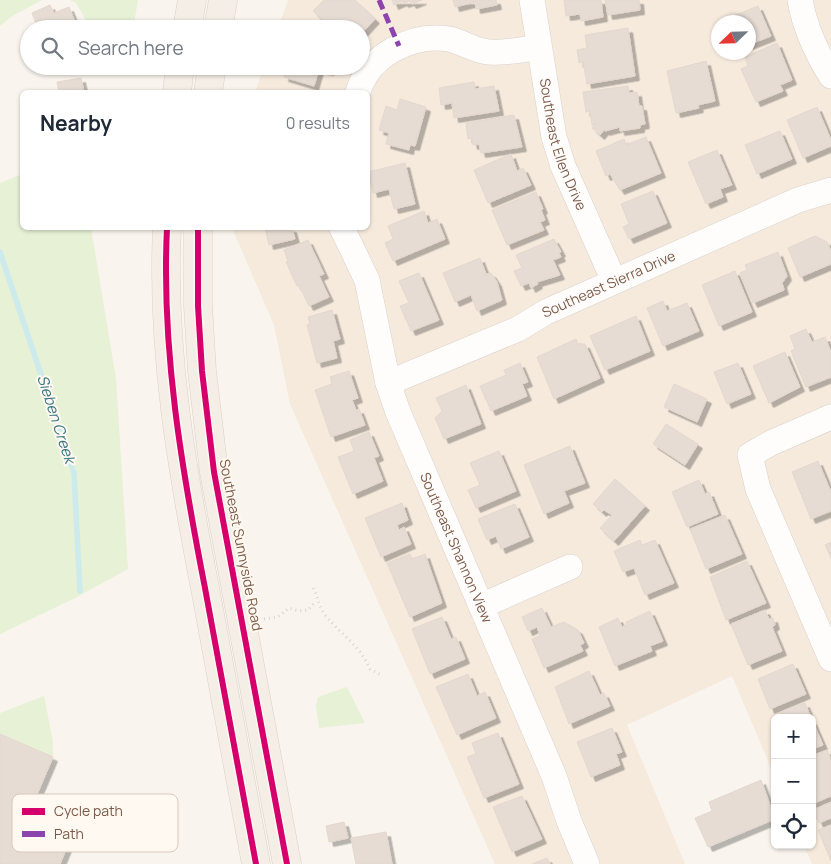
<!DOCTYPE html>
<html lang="en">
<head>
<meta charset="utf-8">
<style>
	:root { --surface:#fff; --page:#f6f6f7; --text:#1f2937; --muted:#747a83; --line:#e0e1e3 }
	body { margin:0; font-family:Manrope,sans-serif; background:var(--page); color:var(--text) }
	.controls { position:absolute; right:15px; bottom:15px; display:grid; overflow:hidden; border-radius:8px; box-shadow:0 1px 4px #0004 }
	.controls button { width:45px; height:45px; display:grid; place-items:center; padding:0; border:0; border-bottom:1px solid var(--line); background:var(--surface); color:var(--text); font:25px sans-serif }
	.compass { position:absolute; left:711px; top:15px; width:45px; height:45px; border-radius:50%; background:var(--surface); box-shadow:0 1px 4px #0004; rotate:247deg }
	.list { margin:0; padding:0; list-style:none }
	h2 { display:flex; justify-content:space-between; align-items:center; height:65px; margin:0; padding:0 20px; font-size:21px }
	h2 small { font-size:16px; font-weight:400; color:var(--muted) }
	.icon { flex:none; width:28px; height:28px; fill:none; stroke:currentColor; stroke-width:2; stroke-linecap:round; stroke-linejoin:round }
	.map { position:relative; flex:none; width:831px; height:864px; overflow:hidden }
	.search { position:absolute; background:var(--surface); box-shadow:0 1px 4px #0004; left:20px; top:20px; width:350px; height:55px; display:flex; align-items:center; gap:12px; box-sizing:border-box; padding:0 18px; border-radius:28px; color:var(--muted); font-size:19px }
	.panel { position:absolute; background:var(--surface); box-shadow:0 1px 4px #0004; left:20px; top:90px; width:350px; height:140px; border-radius:8px }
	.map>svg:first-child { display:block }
	.residential { fill:#f6eadd; fill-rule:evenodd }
	.green { fill:#e6f1d6 }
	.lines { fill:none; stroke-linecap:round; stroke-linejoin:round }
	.stream { stroke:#cdeaec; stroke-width:5.5 }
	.building { fill:#e6dcd4; stroke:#e4d7ce; filter:url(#shadow) }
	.minor-casing { stroke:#d9d1cb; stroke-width:26 }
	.major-casing { stroke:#dbd0ca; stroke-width:29 }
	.path { stroke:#dcd3ce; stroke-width:3; stroke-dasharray:1 4; stroke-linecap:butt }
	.minor { stroke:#fefdfc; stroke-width:25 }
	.major { stroke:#f4eee6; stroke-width:28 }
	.quiet { stroke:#8e44ad; stroke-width:5; stroke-dasharray:10 5; stroke-linecap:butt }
	.cycleway-casing { stroke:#fff9f1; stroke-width:9 }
	.cycleway { stroke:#d6006c; stroke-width:6 }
	.labels { text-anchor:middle; stroke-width:4; stroke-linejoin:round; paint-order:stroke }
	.street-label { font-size:14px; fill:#7d5a48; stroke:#fff9f1 }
	.water-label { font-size:15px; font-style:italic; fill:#3a7883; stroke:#fff9f1 }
	.key { fill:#fff9f1; stroke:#d8c9be; stroke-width:1 }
	.key-label { font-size:14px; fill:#7d5a48 }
</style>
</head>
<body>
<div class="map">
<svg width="831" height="864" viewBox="0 0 831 864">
	<defs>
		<filter id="shadow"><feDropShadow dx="4.5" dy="4.5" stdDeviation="0" flood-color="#0004"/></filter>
	</defs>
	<rect width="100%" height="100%" fill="#f9f4ed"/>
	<path class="residential" d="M288,0H831V864H812L804,845H812V718H775V777L732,676L627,725L685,864H495L290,404L274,325L232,228H368V92H255L264,66H361V29H278ZM718,22H748V52H718Z"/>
	<path class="green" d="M0,0H42L12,16L0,26Z
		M70,0H138L133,29H91L76,3Z
		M22,174V228H91L116,379L128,569L75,598L0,634V183Z
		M347,687L365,723L319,728L316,706L318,697Z
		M44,696L53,742V757L0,734V713Z"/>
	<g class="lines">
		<path class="stream" d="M0,252L74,473L80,591"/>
	</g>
	<path class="building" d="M324,0H355L375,19L361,34V29H332L313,11Z
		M392,0H422L412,4L410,1L404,3L403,1L394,5Z
		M453,0H496L497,5L476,9L475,2L455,7Z
		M564,0H601L603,17L581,21L580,14L566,16Z
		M605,0H639L640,10L608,15Z
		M50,5L54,13L69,7L77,27L38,29L32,13Z
		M758,6L771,36L748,45V22L721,21Z
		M628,28L635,76L587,84L583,62L579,63L577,50L587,48L585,35Z
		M777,43L792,80L780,85L783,91L756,102L741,69L748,66L745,57Z
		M706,61L715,101L698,105L699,108L676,113L667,71Z
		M287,66H330L329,71L319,69L314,86L284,77Z
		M81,78L84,92H59L57,82Z
		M474,82L475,89L494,86L499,111L454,118L452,103L441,105L439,88Z
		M628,86L629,93L637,92L639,106H642L645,124L640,125V128L620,131V127L605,131V129L600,135L592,128L595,124L592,125L590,111L586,112L583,92Z
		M400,99L426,107L415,146L410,145L409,150L386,144L389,133L379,130L386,106L397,110Z
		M817,107L831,140V146L803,158L787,120Z
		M514,115L522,147L481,153L479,144L473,145L472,138L468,139L466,123Z
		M780,131L792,159L757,174L745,145Z
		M646,137L661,173L620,190L610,174L606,176L596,151L624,139L626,145Z
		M717,150L732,185L720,189L723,197L706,204L688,162Z
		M511,154L517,171L523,168L531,185L488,203L474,170Z
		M405,163L415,204L394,209L389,189L373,193L368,172Z
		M653,191L667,223L629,239L623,227L629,224L621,204Z
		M536,192L543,209L541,210L545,220L540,222L544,230L507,245L492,210Z
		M424,211L428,223L437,219L445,239L393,261L385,243L393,239L388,226Z
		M265,228H292L295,239L269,245Z
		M815,236L827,242L831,251V264L800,277L788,248Z
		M554,239L561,252L559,253L561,257L553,260L560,275L537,282L538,284L531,288L529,283L521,286L514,271L522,268L516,255Z
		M308,240L324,274L319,276L329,297L309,306L299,285L297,286L286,262L288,261L284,250Z
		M778,252L787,276L782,283L784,290L753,303L740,273L747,270L745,265Z
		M480,258L486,274L491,273L497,282L502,300L477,311L471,295L455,302L443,273Z
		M735,271L752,312L719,326L702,285Z
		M419,273L439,320L411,331L400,306L409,303L399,281Z
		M663,301L667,311L687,303L699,331L663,346L647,308Z
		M332,310L340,339L333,341L337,358L317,363L307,325L310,324L308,317Z
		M636,316L650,351L605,370L590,336Z
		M806,329L812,342L825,337L831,352V377L806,387L791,351L795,349L790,336Z
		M576,339L578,344H585L600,378L554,399L537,357Z
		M785,352L800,387L769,403L753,366Z
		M520,363L528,382L522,384L527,396L491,411L480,386L506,375L504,370Z
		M738,363L751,394L727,404L714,372Z
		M349,371L358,398L352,400L356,410L359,409L365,425L331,437L315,390L332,384L330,377Z
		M674,384L707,399L697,422L664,407Z
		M466,385L481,424L444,439L435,418L442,411L436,398Z
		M666,424L698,444L685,465L653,444Z
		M369,432L379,456L374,458L383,481L353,494L338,457L354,451L350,440Z
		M570,446L585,483L564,491L569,503L544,514L524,465Z
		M499,451L516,491L476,508L468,490L480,485L470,463Z
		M818,461L831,492V511L811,519L792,472Z
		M615,479L645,506L614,541L600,528L612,515L604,510L602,512L593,504Z
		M699,480L705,494L709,492L718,514L687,527L672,492Z
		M402,503L408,520L397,525L399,530L404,527L411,544L381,557L365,518Z
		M515,504L529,537L501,549L496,536L487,540L478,519Z
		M725,515L742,554L706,569L690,529Z
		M640,540L642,545L655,540L674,583L645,595L634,568L623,572L614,551Z
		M831,542V558L825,545Z
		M410,554L412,559L425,554L442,603L410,617L387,563Z
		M747,561L766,603L726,620L710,577Z
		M542,608L551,627L564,622L578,630L584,643L580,645L583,651L544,668L532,639L540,636L537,627L528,631L522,617Z
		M765,610L769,619L773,618L775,625L772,627L782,651L748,665L731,624Z
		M650,611L663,641L650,646L652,651L615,666L599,627L618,618L622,627L627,625L626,622Z
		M442,617L451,639L456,637L465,659L430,674L412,629Z
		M793,664L806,694L770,709L758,679Z
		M589,671L600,695L604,693L610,706L569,724L555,687Z
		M468,674L477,696L485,692L496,718L457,735L436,687Z
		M805,703L811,718H775V722L773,716Z
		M812,720L823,745L812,749Z
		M612,728L622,752L616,754L620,765L591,777L577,742Z
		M498,733L519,784L484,798L467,757L476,754L472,743Z
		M0,734L53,757L36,797L43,800L40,807L77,823L60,864H0Z
		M827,750L831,760V796L812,804V756Z
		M761,780L775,819L708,847L695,818L712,811L709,802Z
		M522,796L542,839L512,852L493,807Z
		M831,802V818L819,823L813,810Z
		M344,822L348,838L329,842L326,826Z
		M831,825V861L818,830Z
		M386,832L392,864H356L351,838Z
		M547,858L550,864H532Z"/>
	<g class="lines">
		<defs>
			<g id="minor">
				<path id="s1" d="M532,0L554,137L563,166L614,281"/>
				<path d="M800,0C805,29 816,52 831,76"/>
				<path d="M358,92C369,55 412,33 449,39C463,42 475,51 489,52C506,53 522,50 539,47"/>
				<path id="s2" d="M342,228L367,280L388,383L398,412L554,776L569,821L587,864"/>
				<path id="s3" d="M388,383L518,329L546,312L798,200L831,190"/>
				<path d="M831,417L771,443L750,455L758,489L831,659"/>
				<path d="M481,606L570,567"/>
			</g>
			<path id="major" d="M187,29L192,0
				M218,29L223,0
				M177,92L180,66
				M208,92L212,66
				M167,228C161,349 182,470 205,588C222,680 239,772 256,864
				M198,228V306L202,371L214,472L287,864"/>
		</defs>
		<use href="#minor" class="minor-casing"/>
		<use href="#major" class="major-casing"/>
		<path class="path" d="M313,588C318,597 318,606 326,616C342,636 359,644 370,669L381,675
			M264,619L278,617L289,608L299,611L308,610L316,601"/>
		<use href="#minor" class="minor"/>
		<use href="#major" class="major"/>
		<path class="quiet" d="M379,0L399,46"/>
		<defs>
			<path id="cycleway" d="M167,228C161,349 182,470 205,588C222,680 239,772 256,864
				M198,228V306L202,371L214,472L287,864"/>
		</defs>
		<use href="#cycleway" class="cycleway-casing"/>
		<use href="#cycleway" class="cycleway"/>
	</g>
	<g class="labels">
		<g class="street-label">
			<text dy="5" stroke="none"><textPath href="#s1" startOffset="148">Southeast Ellen Drive</textPath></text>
			<text dy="5" stroke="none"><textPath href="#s3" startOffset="242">Southeast Sierra Drive</textPath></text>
			<text transform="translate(241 545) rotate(79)" y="5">Southeast Sunnyside Road</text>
			<text dy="5" stroke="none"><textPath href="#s2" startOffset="341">Southeast Shannon View</textPath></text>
		</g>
		<g class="water-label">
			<text transform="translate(56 419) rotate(72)" y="5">Sieben Creek</text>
		</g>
	</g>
	<rect x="12" y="794" width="166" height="58" rx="8" class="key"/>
	<rect x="22" y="808" width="23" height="7" fill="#d6006c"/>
	<rect x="22" y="831" width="23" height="6" fill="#8e44ad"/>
	<g class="key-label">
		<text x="54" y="816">Cycle path</text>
		<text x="54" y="839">Path</text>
	</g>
</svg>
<div class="controls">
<button>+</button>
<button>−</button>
<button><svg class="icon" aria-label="locate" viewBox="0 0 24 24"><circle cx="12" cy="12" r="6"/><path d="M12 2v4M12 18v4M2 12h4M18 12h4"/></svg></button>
</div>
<svg class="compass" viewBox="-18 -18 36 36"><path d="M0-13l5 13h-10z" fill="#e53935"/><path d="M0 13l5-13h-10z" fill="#747a83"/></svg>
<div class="search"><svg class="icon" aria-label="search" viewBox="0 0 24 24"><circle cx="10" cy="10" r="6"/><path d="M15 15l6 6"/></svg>Search here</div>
<section class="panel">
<h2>Nearby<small>0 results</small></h2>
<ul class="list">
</ul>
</section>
</div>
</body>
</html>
